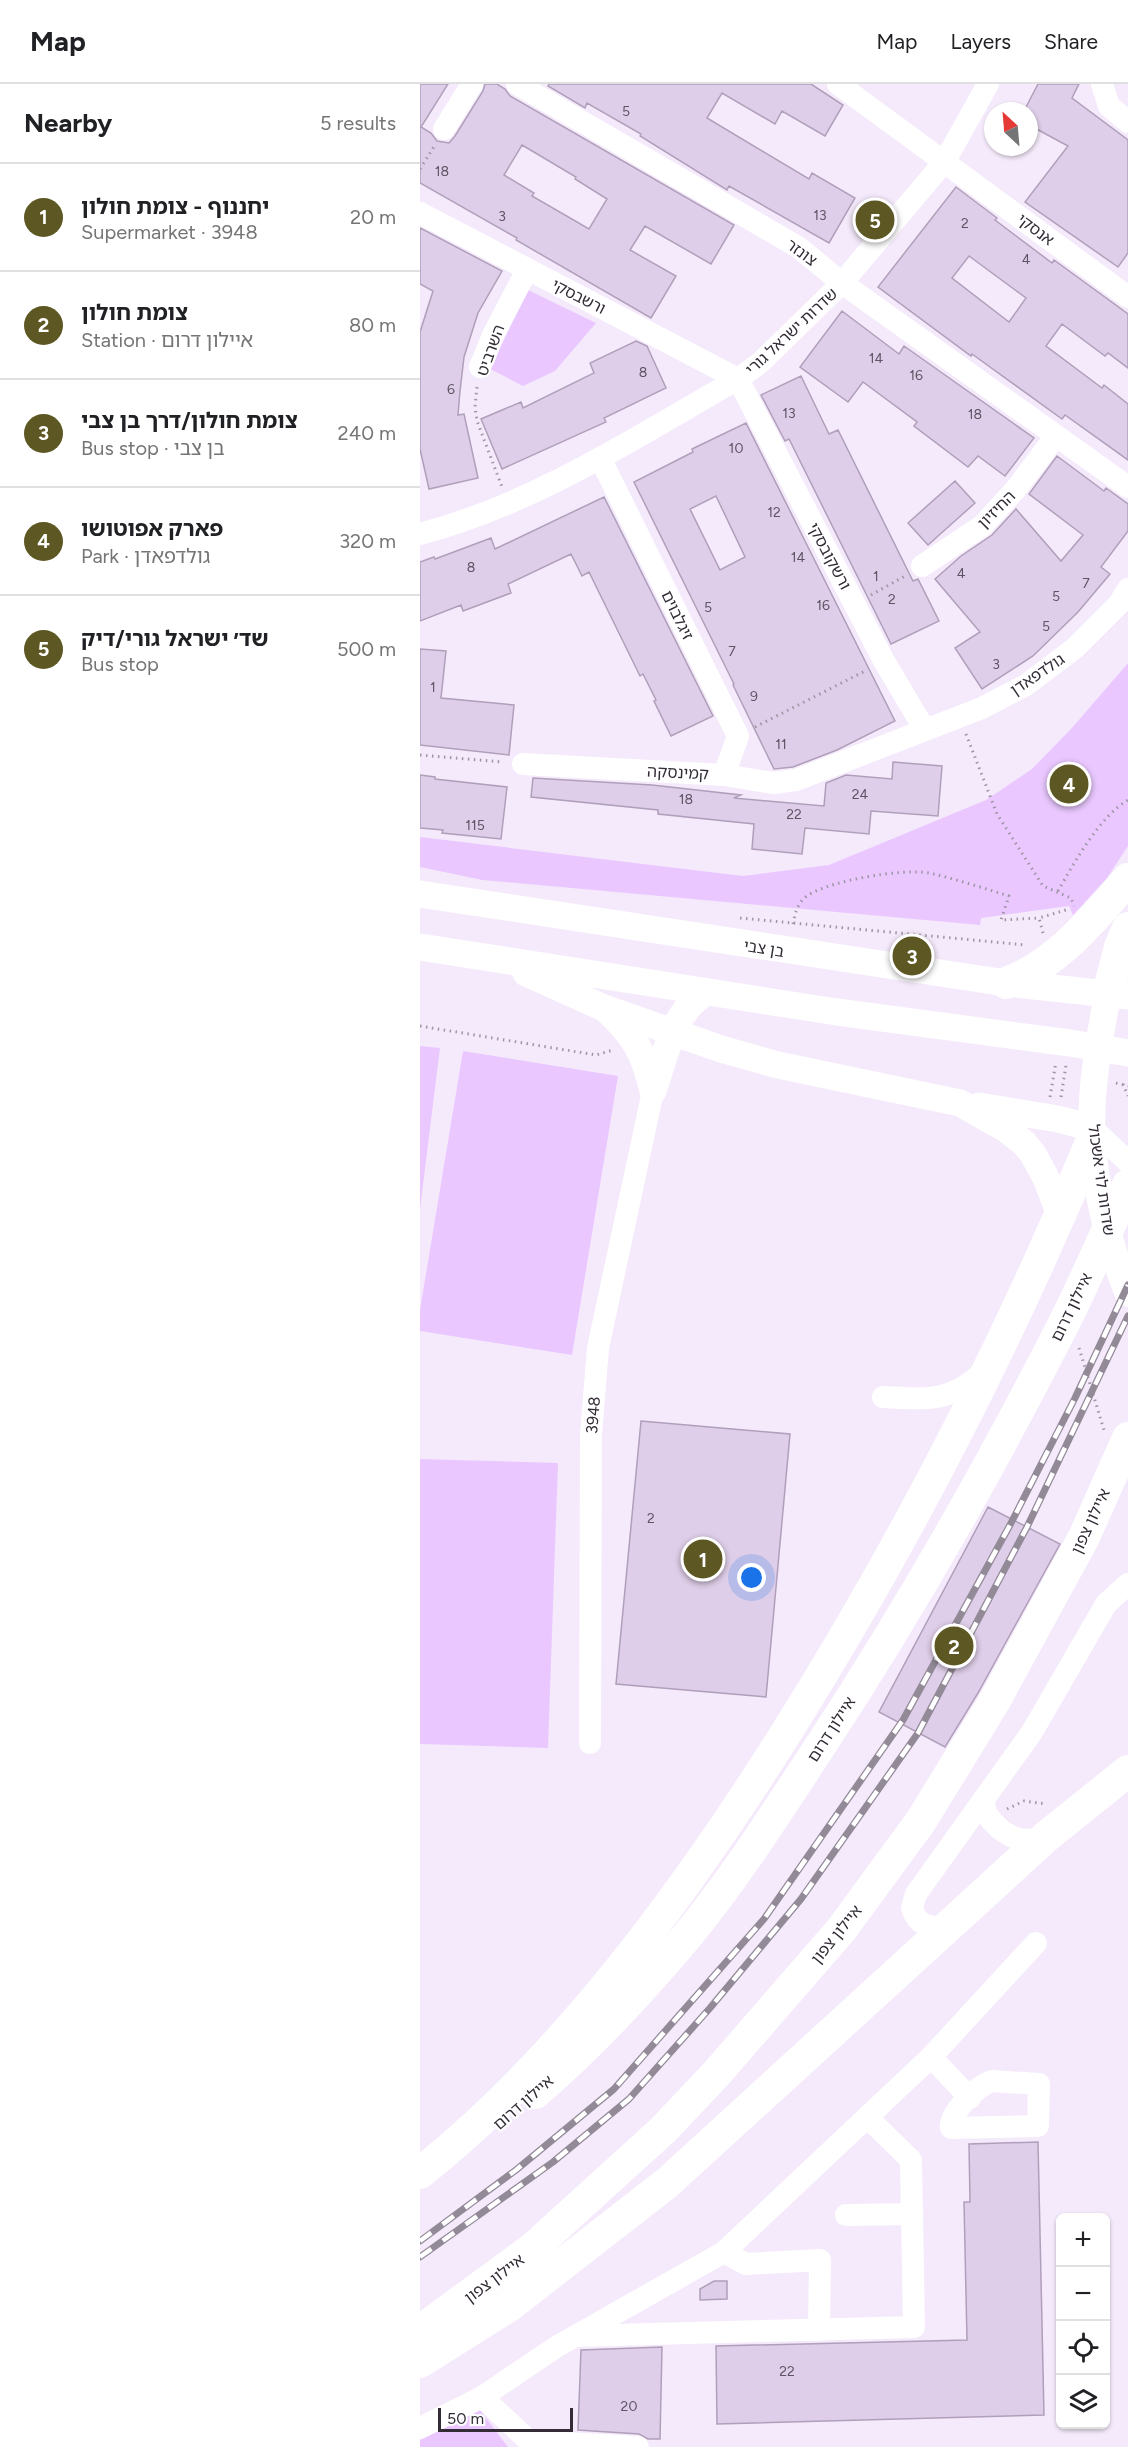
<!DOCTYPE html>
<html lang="en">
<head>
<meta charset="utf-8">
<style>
	:root { --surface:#fff; --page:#f6f6f6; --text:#202124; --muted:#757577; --line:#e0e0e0; --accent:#5d5723 }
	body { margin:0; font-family:Figtree,"Noto Sans Hebrew",sans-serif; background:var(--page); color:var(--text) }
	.controls { position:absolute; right:18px; bottom:18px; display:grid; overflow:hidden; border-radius:9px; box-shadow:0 2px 4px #0004 }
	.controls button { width:54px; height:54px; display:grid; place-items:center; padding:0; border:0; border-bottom:2px solid var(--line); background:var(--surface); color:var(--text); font:30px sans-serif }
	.compass { position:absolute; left:564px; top:18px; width:54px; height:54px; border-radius:50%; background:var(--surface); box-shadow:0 2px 4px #0004; rotate:334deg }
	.scale { position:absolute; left:18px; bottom:15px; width:135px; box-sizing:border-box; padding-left:6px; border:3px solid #332c37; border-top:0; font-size:16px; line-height:21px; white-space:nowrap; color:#332c37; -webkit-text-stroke:4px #fff; paint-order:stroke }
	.you { position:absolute; left:332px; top:1494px; width:21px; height:21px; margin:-15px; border:4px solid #fff; border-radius:50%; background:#1a73e8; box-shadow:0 0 0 9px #1a73e833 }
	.badge { display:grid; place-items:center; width:39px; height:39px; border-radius:50%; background:var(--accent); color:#fff; font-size:20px; font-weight:700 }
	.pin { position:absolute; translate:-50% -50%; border:3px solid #fff; box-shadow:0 2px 6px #0006 }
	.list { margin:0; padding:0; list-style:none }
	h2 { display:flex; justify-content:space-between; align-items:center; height:78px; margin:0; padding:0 24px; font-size:26px }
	h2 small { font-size:20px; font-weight:400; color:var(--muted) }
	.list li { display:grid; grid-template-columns:39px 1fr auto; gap:18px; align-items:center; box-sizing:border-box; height:108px; padding:0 24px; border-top:2px solid var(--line) }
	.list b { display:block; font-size:22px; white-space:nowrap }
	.list p { margin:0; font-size:20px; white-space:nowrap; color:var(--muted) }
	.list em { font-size:20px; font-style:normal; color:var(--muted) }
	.icon { flex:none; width:33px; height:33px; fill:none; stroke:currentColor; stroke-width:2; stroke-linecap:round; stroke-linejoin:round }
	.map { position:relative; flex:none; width:708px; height:2363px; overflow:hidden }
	header { display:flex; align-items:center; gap:36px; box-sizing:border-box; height:84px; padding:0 30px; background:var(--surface); border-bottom:2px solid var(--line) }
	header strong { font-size:28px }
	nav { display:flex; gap:33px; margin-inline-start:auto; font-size:21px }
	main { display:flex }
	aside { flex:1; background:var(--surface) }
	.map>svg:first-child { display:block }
	.green { fill:#eac8ff }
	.building { fill:#dfcee9; stroke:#b09fba; stroke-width:1.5; fill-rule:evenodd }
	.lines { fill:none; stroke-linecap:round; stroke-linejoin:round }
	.path { stroke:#9f95a4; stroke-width:3; stroke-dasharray:1.5 4.5; stroke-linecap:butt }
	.minor { stroke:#fff; stroke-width:22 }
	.major { stroke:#fff; stroke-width:27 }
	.highway { stroke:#fff; stroke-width:32 }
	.rail-casing { stroke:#938a98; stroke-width:7 }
	.rail { stroke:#fff; stroke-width:4.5; stroke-dasharray:14; stroke-linecap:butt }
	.labels { text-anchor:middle; stroke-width:4.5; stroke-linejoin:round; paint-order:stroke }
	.number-label { font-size:14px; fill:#5e5464 }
	.street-label { font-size:16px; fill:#332c37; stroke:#fff }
</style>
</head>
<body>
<header>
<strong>Map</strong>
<nav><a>Map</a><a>Layers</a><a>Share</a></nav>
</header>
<main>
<aside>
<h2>Nearby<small>5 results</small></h2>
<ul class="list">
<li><span class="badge">1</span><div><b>יחננוף - צומת חולון</b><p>Supermarket · 3948</p></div><em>20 m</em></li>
<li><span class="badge">2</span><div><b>צומת חולון</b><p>Station · איילון דרום</p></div><em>80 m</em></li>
<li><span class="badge">3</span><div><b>צומת חולון/דרך בן צבי</b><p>Bus stop · בן צבי</p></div><em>240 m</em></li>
<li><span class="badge">4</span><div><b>פארק אפוטושו</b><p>Park · גולדפאדן</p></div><em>320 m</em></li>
<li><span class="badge">5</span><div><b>שד׳ ישראל גורי/דיק</b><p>Bus stop</p></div><em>500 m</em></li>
</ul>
</aside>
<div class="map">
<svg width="708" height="2363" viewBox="0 0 708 2363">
	<rect width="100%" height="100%" fill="#f5eafb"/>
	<path class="green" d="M108,206L176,239L135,287L103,302L70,285Z
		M708,579V762L687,794L653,831L649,822L561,834L560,841L62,796L0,783V753L323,792L409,781L566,716L612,685L651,645Z
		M0,962L20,964L0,1125Z
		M43,967L198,992L152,1271L0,1247V1226Z
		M0,1375L138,1379L128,1664L0,1660Z
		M60,2326L88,2363H0V2356Z"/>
	<path class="building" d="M0,0H28L1,43L11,49L17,57L29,59L35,52L63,7L65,0H77L85,5L90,12L314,141L291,180L225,142L210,166L256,192L231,234L96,156L97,154L0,99ZM102,61L156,93L155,95L187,115L169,145L112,112L114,109L84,91Z
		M129,0H391L423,21L405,52L362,27L355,40L302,9L287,34L389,95L392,89L435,114L409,159L309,102L307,106L220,52L221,50L167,19L165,24L128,2Z
		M618,0H659L652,14L708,56V169L698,183L605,118L648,62L609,41V27H604Z
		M536,103L577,134L575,136L632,179L634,176L708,230V284L688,269L685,272L642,240L626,262L682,304L684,301L708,320V376L645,331L642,335L552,270L551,272L458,203ZM549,172L606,214L589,238L532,194Z
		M0,144L82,187L58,229L44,273L40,307L38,331L44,330L58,394L9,405L0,365V248L13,207L0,200Z
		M422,227L479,270L484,262L614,354L585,392L558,372L548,383L494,342L497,338L443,298L428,318L380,283Z
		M216,257L227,262L246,304L184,334L186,338L82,385L61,335L101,318L103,324L174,289L170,279Z
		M381,292L409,350L418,346L493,497L498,495L519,537L471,560L369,355L365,357L341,311Z
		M326,339L475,637L417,666L373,683L354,685L313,601L314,600L214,398L273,368L272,365ZM296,412L325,473L300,486L270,425Z
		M637,372L684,407L686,404L708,420V447L681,483L690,490L658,528L613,572L562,605L535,564L560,548L515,495L541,472L572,451L596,425L641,477L663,451L609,410Z
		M535,397L555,419L508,461L488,439Z
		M184,413L293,632L251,652L234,617L236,616L223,590L220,592L169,488L162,492L151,470L88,500L91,509L43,527L41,521L0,537V478L14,473L15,475L71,454L75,465Z
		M0,565L26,567L21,614L94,621L89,671L0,661Z
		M473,678L522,682L518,732L451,727L449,750L385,744L382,770L332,765L334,740L238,730V726L111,713L113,694L232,701L321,711L314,714L404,722L406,699L426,691L472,695Z
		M0,691L15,693V695L87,703L81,755L22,749L23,746L0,744Z
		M221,1337L370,1350L346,1613L196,1600Z
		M568,1423L640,1460L558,1609L525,1663L459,1628Z
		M618,2058L624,2331L297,2340L296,2262L547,2256L544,2118H550L549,2060Z
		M294,2197H307V2215L280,2216V2205Z
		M242,2263L240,2355H228L219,2350L158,2346L161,2266Z"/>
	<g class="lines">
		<path class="path" d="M0,85L15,61
			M57,303L55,323L57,337L82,403
			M451,511L485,492
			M335,643L447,586
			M546,650L577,730L623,802L651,814L654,822
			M0,671L83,678
			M638,807C654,779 680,732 708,716
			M320,834L606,861
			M373,840C375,830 377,819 387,812C407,797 484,784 509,789C536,795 563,804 589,812L581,836L619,834
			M623,849L619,834L646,826
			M0,942L176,971L193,966
			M696,999L708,1002
			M703,1000L708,1012
			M630,1013L636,978
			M641,1013L646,981
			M659,1264L684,1346
			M587,1725L604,1717L626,1720"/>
		<g class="minor">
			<path d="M97,0L378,163L422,199L708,403"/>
			<path d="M418,0L708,213"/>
			<path d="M682,0L689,22L708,38"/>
			<path d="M24,45L52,0"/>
			<path d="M0,129L318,295L464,577L505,646"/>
			<path d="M60,283L74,249L107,186"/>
			<path d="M180,374L318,652L304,691"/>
			<path d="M0,450C115,420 216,353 318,295L341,278L422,199L525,77L568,0"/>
			<path d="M502,482L562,442L596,405L635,353"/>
			<path d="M103,680L304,691L353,699L376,696L562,624L606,601L655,564L699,520L708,505"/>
			<path d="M672,1044L708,1078"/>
			<path d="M463,1313C506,1315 530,1319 563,1288"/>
			<path id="s1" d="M170,1659L171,1350L178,1264L233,1007"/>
			<path d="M564,1717C564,1727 567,1732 574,1739C588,1755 606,1760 627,1752"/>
			<path d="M524,1844C508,1843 497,1841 492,1824L496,1810L612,1648L686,1520L708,1500"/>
			<path d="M511,1973L550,2014"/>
			<path d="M572,1997L619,2000L618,2042L531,2044C529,2029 557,2002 572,1997Z"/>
			<path d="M426,2131L492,2130"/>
			<path d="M304,2168L326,2180L400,2176L399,2246"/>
			<path d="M156,2252L494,2243L491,2076L448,2034"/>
			<path d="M62,2313L109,2357L218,2363"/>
			<path d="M0,2344L62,2313L136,2263L304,2168L511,1973L616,1859"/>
		</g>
		<path class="major" d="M0,810L586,899L708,912
			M0,863L417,928L650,959L708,969
			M106,889L184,924L301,965L358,981L540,1019L586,1045L604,1059L613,1070L626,1094L640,1130
			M688,909C679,956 670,1005 672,1054C675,1104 689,1162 708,1209
			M188,927C216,954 224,969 233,1007
			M233,1007C245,973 253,924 288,908
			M559,1022L638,1035L672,1044"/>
		<path class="highway" d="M586,899C638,880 672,836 708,795
			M688,909L700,863L708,844
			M115,2009C170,1962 221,1907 268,1851C315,1794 356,1729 397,1667C486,1532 567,1390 641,1245C665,1198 686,1149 708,1101
			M0,2089C146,1973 267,1806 366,1649C484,1461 587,1261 672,1056
			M0,2247L112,2165L243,2046L296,1990L421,1846L501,1737L574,1618L664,1453L708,1354
			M0,2278L89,2222L247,2099L627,1752L708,1687"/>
		<defs>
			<path id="rail" d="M0,2157L96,2086L194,2005L344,1835L483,1636L590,1441L655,1314L708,1201
				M0,2173L133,2078L209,2015L290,1924L381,1815L498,1649L607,1443L708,1232"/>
		</defs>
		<use href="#rail" class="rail-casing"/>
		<use href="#rail" class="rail"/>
	</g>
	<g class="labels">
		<g class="number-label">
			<text x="206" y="32">5</text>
			<text x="22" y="92">18</text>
			<text x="400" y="136">13</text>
			<text x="82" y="137">3</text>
			<text x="545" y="144">2</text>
			<text x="606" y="180">4</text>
			<text x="456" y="279">14</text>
			<text x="223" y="293">8</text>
			<text x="496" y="296">16</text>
			<text x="31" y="310">6</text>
			<text x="369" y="334">13</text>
			<text x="555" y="335">18</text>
			<text x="316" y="369">10</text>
			<text x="354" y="433">12</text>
			<text x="378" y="478">14</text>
			<text x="51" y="488">8</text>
			<text x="541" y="494">4</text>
			<text x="456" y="497">1</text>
			<text x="666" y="504">7</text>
			<text x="636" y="517">5</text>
			<text x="472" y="520">2</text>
			<text x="403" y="526">16</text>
			<text x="288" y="528">5</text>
			<text x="626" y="547">5</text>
			<text x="312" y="572">7</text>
			<text x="576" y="585">3</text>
			<text x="13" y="608">1</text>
			<text x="334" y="617">9</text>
			<text x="361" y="665">11</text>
			<text x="440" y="715">24</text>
			<text x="266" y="720">18</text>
			<text x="374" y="735">22</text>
			<text x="55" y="746">115</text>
			<text x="231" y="1439">2</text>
			<text x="367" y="2292">22</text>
			<text x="209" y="2327">20</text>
		</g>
		<g class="street-label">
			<text transform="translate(616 145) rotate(37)" y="6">אנסקי</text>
			<text transform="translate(382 168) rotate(36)" y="6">צונזר</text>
			<text transform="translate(159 212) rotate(27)" y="6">ורשבסקי</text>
			<text transform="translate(371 247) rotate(-43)" y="6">שדרות ישראל גורי</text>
			<text transform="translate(70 266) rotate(-70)" y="6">השרביט</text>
			<text transform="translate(576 425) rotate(-45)" y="6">החיזיון</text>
			<text transform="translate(410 472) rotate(62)" y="6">ורשקובסקי</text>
			<text transform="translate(258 531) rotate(64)" y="6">זיגלבוים</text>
			<text transform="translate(617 590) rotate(-34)" y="6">גולדפאדן</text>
			<text transform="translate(258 688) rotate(3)" y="6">קמינסקה</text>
			<text transform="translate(344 864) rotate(9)" y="6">בן צבי</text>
			<text transform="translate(682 1096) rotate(82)" y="6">שדרות לוי אשכול</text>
			<text transform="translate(651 1223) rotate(-64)" y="6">איילון דרום</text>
			<text dy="6" stroke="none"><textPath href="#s1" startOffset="328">3948</textPath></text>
			<text transform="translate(670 1437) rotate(-65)" y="6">איילון צפון</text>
			<text transform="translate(411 1645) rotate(-57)" y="6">איילון דרום</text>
			<text transform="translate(416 1850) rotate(-51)" y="6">איילון צפון</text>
			<text transform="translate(103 2018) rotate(-41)" y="6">איילון דרום</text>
			<text transform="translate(74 2194) rotate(-37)" y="6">איילון צפון</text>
		</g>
	</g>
</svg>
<div class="controls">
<button>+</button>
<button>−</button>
<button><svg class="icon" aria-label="locate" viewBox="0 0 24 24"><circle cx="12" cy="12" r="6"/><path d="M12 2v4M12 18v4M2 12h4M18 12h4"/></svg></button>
<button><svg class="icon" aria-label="layers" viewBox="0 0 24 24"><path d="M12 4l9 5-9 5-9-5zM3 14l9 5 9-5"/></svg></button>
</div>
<svg class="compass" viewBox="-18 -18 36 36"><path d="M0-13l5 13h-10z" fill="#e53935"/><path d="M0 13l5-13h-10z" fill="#757577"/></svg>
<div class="scale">50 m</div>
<div class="you"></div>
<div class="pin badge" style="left:283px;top:1475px">1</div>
<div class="pin badge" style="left:534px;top:1562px">2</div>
<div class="pin badge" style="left:492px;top:872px">3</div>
<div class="pin badge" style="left:649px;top:700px">4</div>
<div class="pin badge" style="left:455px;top:136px">5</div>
</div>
</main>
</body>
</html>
